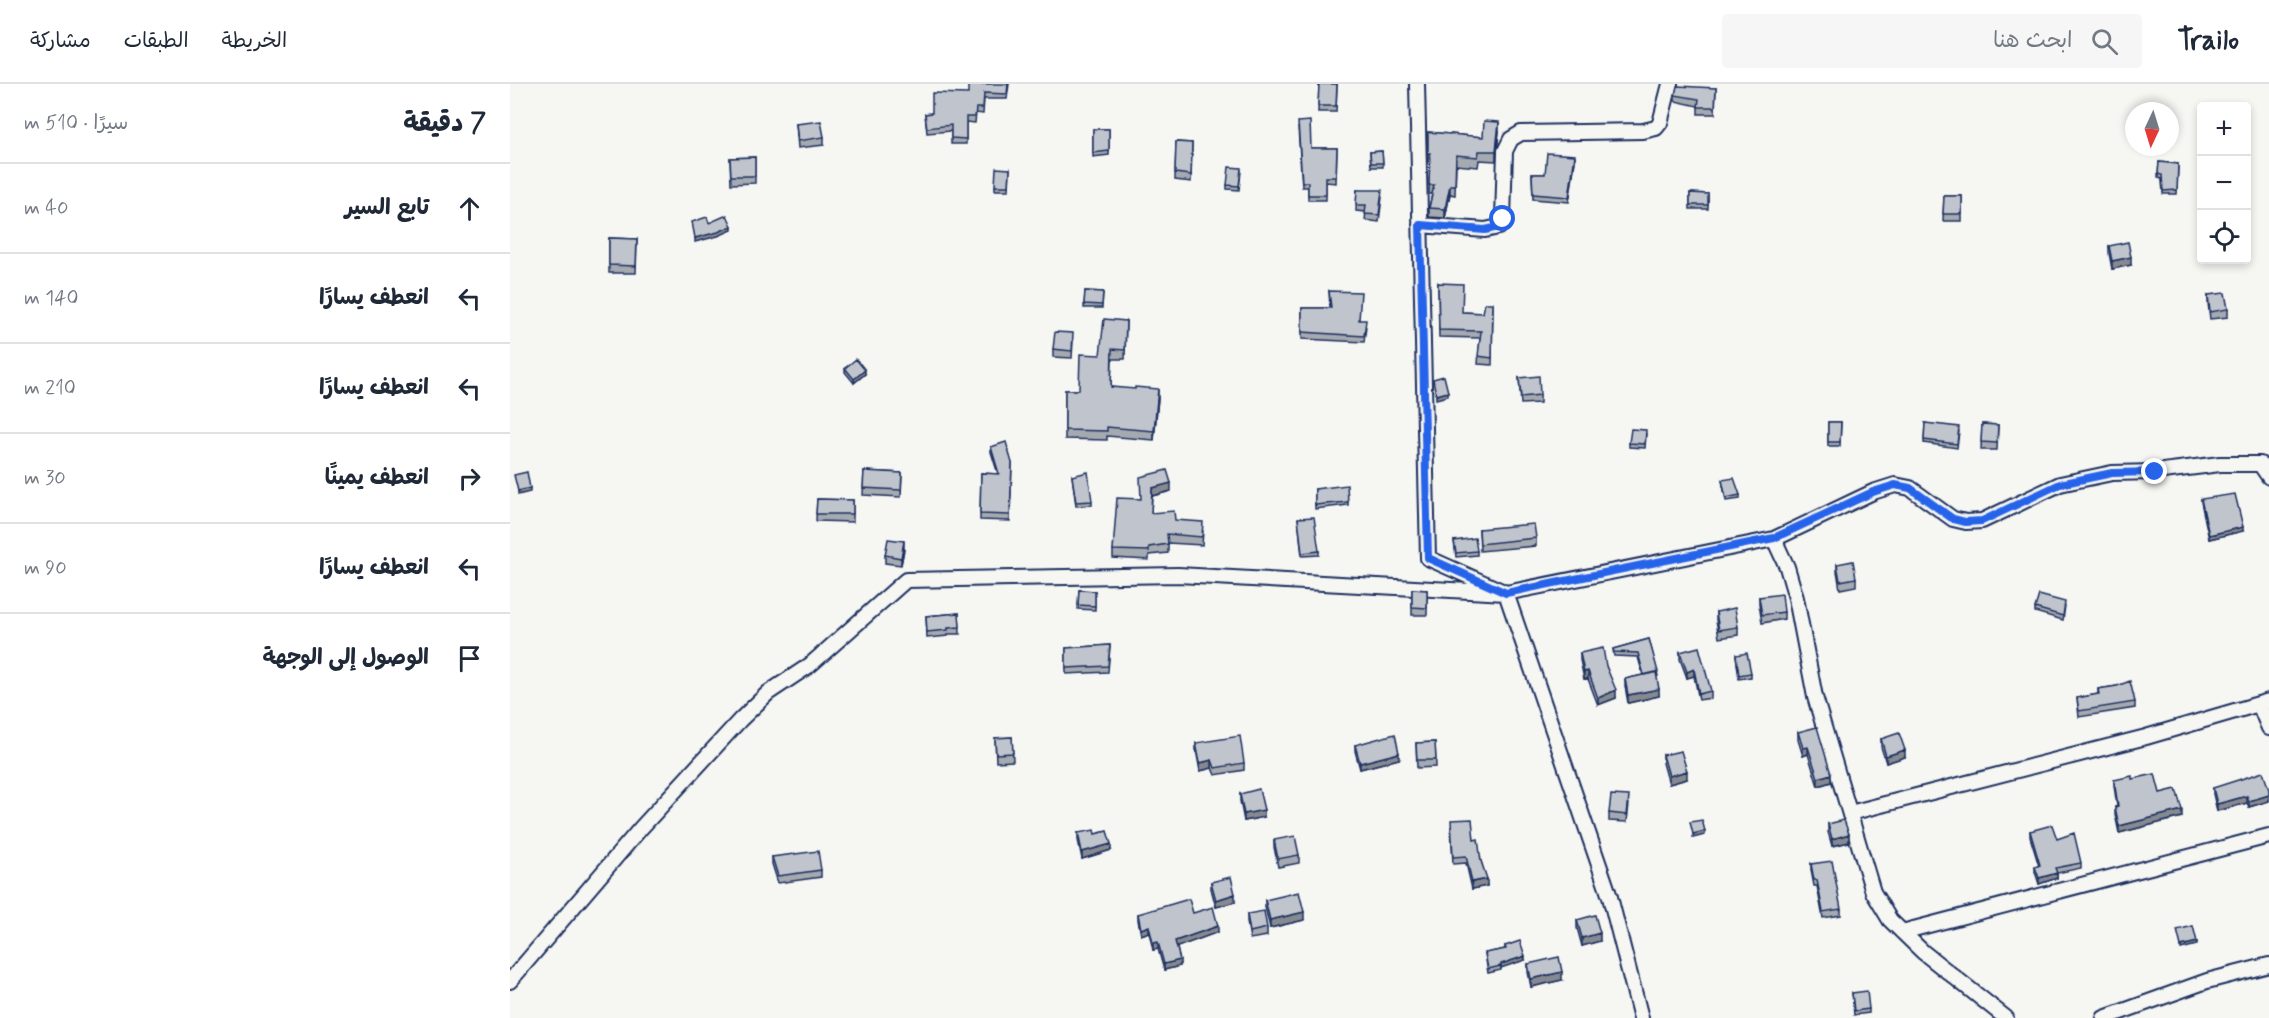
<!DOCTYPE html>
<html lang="ar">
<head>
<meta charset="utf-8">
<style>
	:root { --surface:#fff; --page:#f6f6f7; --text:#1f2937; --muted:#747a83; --line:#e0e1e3 }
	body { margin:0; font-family:Mynerve,"Playpen Sans Arabic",sans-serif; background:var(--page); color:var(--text); direction:rtl }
	.controls { position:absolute; right:18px; top:18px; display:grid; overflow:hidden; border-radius:6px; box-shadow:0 3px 9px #0003 }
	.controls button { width:54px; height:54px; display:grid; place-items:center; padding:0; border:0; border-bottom:2px solid var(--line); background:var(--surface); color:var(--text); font:30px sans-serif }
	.compass { position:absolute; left:1615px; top:18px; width:54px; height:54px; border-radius:50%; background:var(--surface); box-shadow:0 3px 9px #0003; rotate:184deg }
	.stop { position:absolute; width:18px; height:18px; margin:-14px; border:4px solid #2563eb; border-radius:50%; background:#fff }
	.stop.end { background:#2563eb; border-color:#fff; box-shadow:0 2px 6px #0008 }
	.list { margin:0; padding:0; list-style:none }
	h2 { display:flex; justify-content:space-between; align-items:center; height:78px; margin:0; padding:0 24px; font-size:26px }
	h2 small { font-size:20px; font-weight:400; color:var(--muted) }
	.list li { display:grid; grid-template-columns:39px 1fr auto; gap:18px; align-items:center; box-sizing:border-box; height:90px; padding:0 24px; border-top:2px solid var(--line) }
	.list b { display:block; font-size:22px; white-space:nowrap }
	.list em { font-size:20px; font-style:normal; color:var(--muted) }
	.icon { flex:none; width:33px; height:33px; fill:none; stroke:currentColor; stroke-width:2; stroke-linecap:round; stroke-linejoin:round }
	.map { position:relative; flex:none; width:1759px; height:934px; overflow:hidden; direction:ltr }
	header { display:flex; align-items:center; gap:36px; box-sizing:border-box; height:84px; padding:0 30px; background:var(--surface); border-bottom:2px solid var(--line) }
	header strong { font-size:28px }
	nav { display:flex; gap:33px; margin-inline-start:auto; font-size:21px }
	.search { width:420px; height:54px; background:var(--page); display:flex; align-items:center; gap:15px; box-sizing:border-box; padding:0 21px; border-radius:6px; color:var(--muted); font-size:22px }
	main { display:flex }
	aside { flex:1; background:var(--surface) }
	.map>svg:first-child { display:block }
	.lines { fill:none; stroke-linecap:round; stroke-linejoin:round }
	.street-casing { stroke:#1b2f5e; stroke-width:18 }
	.street { stroke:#f6f6f2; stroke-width:14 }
	.wall { fill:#a5a9b0; stroke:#1b2f5e; stroke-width:1.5 }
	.shaded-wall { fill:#868990; stroke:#1b2f5e; stroke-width:1.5 }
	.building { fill:#c0c4cd; stroke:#1b2f5e; stroke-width:1.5 }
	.route { stroke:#2563eb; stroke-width:8 }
</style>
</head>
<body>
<header>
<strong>Trailo</strong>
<div class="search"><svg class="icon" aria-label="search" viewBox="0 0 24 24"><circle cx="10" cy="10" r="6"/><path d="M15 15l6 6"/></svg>ابحث هنا</div>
<nav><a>الخريطة</a><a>الطبقات</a><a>مشاركة</a></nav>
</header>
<main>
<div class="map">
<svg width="1759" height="934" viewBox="0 0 1759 934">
	<rect width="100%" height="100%" fill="#f6f6f2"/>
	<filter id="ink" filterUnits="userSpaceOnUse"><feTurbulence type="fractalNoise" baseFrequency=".0167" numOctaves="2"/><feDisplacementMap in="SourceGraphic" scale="12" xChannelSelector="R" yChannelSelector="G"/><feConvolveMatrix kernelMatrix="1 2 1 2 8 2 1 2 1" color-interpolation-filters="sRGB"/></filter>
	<g filter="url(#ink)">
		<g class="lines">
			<defs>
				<path id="street" d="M907,0L918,474L996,509L1100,813L1131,934
					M910,141L975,146L989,143L993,135L995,67L1001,55L1011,49L1133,47L1146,44L1150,39L1160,0
					M1264,455L1363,408L1385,401L1400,404L1443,435L1456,438L1472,437L1550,400L1602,389L1645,388L1710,380H1750L1759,393
					M1749,620L1759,644
					M1340,729L1636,653L1759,617
					M1392,848L1759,752
					M0,897L130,745L230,636L258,609L300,581L396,496L668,491L996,509L1264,455L1277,483L1286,514L1305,613L1363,808L1380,836L1413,868L1496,934
					M1594,934L1697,897L1759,881"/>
			</defs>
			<use href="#street" class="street-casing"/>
			<use href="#street" class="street"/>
		</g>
		<path class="wall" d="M499,0L497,15H474L473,30L466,29L465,39L456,38V60H441V47L417,49L415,30L422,29Z
			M809,0H827L826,28H808Z
			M1206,4L1205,30H1188V22L1165,17V11Z
			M286,40L314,53V61L288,64Z
			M788,43L801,64H827L826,99L816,98V116H798V103H792Z
			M583,45H599V71L583,73Z
			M989,47L986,77L969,76L968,83L946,81L945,111L940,110L935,134L919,133V124L922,110H919L920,78H918V48L973,53Z
			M666,58L682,59L681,98L665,96Z
			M872,67L873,83H861L860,68Z
			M245,73V99L221,100L220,74Z
			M1065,77L1059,118L1023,115L1022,90H1035Z
			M1649,78L1668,80L1667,110H1653L1652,95L1648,94Z
			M500,85L499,106H485V102Z
			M731,87L729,106L717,105V101Z
			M847,106L872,113L869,138L855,136L856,128L846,127Z
			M1180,109L1198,110V125H1180Z
			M1434,112H1452V137H1433Z
			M99,154L127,155L126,189H99Z
			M1599,162L1621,181L1602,185L1599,169Z
			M928,199L952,228L973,229L983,219L982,281L968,280L970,254L929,253Z
			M575,207L593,208L592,224H574Z
			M819,207L856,243L854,258L792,255V224H820Z
			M1698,211L1718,225V233L1700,235L1698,219Z
			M616,237L615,275H602L601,303L648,314L644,356L597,352V356L555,355V306H569Z
			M563,257L562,274L543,273V265Z
			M335,284L355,290L344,299L335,288Z
			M1009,294L1030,311V319L1011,320Z
			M1318,338H1331L1330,362H1318Z
			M1415,339L1449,347L1447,364L1414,359Z
			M1472,340L1488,341L1487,366H1471Z
			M1136,350L1135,364L1119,363V359Z
			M481,363L502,379L500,437L470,436L471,389L488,390L481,368Z
			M354,387L392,389L391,413L353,411Z
			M562,392L582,417V421L566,422Z
			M1212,396L1230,411V415L1216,417Z
			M805,405L838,418V421L805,425Z
			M661,407L642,412L641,429L693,447L692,461L658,459V469L639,471V476L603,474V466L631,415Z
			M307,415L343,416V438L306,437Z
			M1691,415L1733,447L1699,455L1691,418Z
			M788,434L809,467V471L792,472Z
			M969,445L1026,454V462L970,467Z
			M944,457L967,467V471L946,473Z
			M394,465L391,481L375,479V471Z
			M1327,480L1346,494V502L1330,505L1327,487Z
			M902,505L917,506V531H902Z
			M569,506L585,507V526L568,525Z
			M1249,513L1274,528V535L1252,539L1249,520Z
			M1555,522L1553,536L1525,528V524Z
			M1206,528L1228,543V551L1209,554L1206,536Z
			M449,529L450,550H438V552L417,554L416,532Z
			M1139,555L1148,592H1146L1149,612L1118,619L1115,602V595L1133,591L1128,573L1104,572L1103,565Z
			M600,561L598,588L556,590V564Z
			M1170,568L1201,607V614L1189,616L1184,592L1177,594L1170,575Z
			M1070,569L1096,582L1106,614L1088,621L1078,595H1074L1070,576Z
			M1226,571L1241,589V593L1229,595Z
			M1607,602L1625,618V624L1569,633L1567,614L1588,610V605Z
			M1288,648L1321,698L1308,702L1298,670L1293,672L1288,656Z
			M502,653L503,677L486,678L485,654Z
			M1371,655L1395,673L1376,679L1371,663Z
			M925,658L926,683L907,684L906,659Z
			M686,659L734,679V686L705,691L702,684L690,687L686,666Z
			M845,661L889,675L850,685L845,667Z
			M1153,671L1177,695L1159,700L1153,679Z
			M1622,695L1650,709L1672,733L1609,749L1605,730V723L1607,722L1604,702V696Z
			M1703,704L1759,706V717L1739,723L1737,719L1707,727L1703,710Z
			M730,710L754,733L734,737L730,717Z
			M1119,720L1117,738L1099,737V729Z
			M1318,740L1339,758L1322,762L1318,748Z
			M941,743L964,756L971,777L977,802L962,805L956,779L943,780Z
			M1520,747L1547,755L1571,779V784L1547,789V794L1529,800L1525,788V783L1529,782L1520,753Z
			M568,749L601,766L572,775L568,756Z
			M764,756L789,771V779L768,783L764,763Z
			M262,773L311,786V793L268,799L262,780Z
			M1301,780L1331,825V831L1313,834L1307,802H1304L1301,786Z
			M701,798L725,818L706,823L701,805Z
			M755,816L794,836L760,844L755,823Z
			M683,829L708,848L667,863L670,882L654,886L648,865L643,866L639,848L631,851L628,836V830Z
			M737,830L757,844V852L740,855L737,838Z
			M1067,836L1090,857L1072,862L1067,844Z
			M995,862L1015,876L991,883V886L978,889L975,869L995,865Z
			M1018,880L1052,896L1021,903L1018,888Z
			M1342,909L1359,925V929L1344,931Z"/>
		<path class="shaded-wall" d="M989,38V47L986,77V67Z
			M1065,71V77L1059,118V113Z
			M940,101V110L935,134V125Z
			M222,142V146L208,152L185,158V154Z
			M1621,173V181L1602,185V177Z
			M355,286V290L344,299V295Z
			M648,305V314L644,356V347Z
			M938,308V312L926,315V311Z
			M661,399V407L642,412V404Z
			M20,404V408L8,411V407Z
			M1733,443V447L1699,455V451Z
			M394,457V465L391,481V474Z
			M1184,585V592L1177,594V588Z
			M1078,587V595H1074V588Z
			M1149,605V612L1118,619V611Z
			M1106,606V614L1088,621V614Z
			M1298,663V670L1293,672V664Z
			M1395,666V673L1376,679V672Z
			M889,669V675L850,685V679Z
			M702,676V684L690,687V679Z
			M1177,687V695L1159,700V692Z
			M1321,690V698L1308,702V694Z
			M1759,711V717L1739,723V717Z
			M1737,712V719L1707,727V720Z
			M754,726V733L734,737V730Z
			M1672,726V733L1609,749V742Z
			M1195,747V751L1183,754V750Z
			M1339,750V758L1322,762V755Z
			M601,760V766L572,775V768Z
			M1547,789V794L1529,800V794Z
			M977,795V802L962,805V798Z
			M725,810V818L706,823V816Z
			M794,828V836L760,844V836Z
			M639,842V848L631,851V845Z
			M708,842V848L665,864V857Z
			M1090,849V857L1072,862V854Z
			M648,858V865L643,866V859Z
			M1687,858V861L1671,865V862Z
			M1015,872V876L991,884V880Z
			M670,876V882L654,886V880Z
			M1052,888V896L1021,903V895Z"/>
		<path class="building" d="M458,0H498L497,10L474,9L473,24H466L465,33H456V55L441,54V41L417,44L415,30L422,29V9L458,10Z
			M809,0H827L826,22H808Z
			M1167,2L1206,4L1205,23H1188L1189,15L1165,11Z
			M311,37L314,53L288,57L286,40Z
			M800,37L801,64H827L826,93H816V111H798V98H792L788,38Z
			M974,37L989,38L986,67H969L968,73L946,71L945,101H940L935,125L919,124L924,101H919L920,69H918V48L973,53Z
			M583,45H599V67L583,69Z
			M666,58L682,59L681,91L665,89Z
			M872,67L873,79H861L860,68Z
			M1037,69L1065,71L1059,113L1023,110L1022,90H1035Z
			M245,73V92H221L220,74Z
			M1649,78L1668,80L1667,106L1653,107L1652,91L1648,90Z
			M719,83L731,84L729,102L717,101Z
			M486,84L500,85L499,102H485Z
			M847,106H872L869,131L855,130L856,121H846Z
			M1180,109L1198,110V121H1180Z
			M1434,112H1452V130H1433Z
			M217,131L222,142L208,148L185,154L182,138L197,133L199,139Z
			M99,154L127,155L126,182L99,181Z
			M1618,158L1621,173L1602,177L1599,162Z
			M928,199L953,200L952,228L973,229L975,219H983L982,274L968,272L971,247L929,246Z
			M575,207L593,208L592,221L574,220Z
			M819,207L851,208L849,236H856L854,252L792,248V224H821Z
			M1715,209L1718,225L1700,228L1698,211Z
			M594,235L616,237L615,266L602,265L601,303L625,305V303L648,305L644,347L597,343V347L555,346V306H569L570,270L590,271Z
			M545,248L563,249L562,267L543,265Z
			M346,275L355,286L344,295L335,284Z
			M934,292L938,308L926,311L923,295Z
			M1029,292L1030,311L1011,313L1009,294Z
			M1318,338H1331L1330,358H1318Z
			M1415,339L1449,343L1447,360L1414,356Z
			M1472,340L1488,341L1487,359L1471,358Z
			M1121,345L1136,346L1135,360L1119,359Z
			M496,358L502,379L500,431L470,430L471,389L489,390L481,363Z
			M657,386L661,399L642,404L641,429L664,427L665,436L693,438L692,453L657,450L658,460L639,463V467L603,466L607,414L631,415L630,393Z
			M354,387L392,389L391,406L353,404Z
			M17,388L20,404L8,407L4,391Z
			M578,388L582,417L566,418L562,392Z
			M1224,394L1230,411L1216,414L1212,396Z
			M837,401L838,418L805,421V405Z
			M1725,410L1733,443L1699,451L1691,415Z
			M307,415L343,416V430H306Z
			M804,433L809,467L792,469L788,434Z
			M1024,440L1026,454L970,460L969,445Z
			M965,454L967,467L946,469L944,457Z
			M378,455L394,457L391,474L375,471Z
			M1343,477L1346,494L1330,497L1327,480Z
			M902,505L917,506V524L902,523Z
			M569,506L585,507V522L568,521Z
			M1272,510L1274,528L1252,531L1249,513Z
			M1529,511L1555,518L1553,532L1525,524Z
			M1225,524L1228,543L1209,546L1206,528Z
			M449,529L450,543L438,544V546L417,548L416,532Z
			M1139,555L1148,588L1134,591L1128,569L1104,568L1103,565Z
			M600,561L598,582L556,584V564Z
			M1189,563L1201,607L1189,610L1184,585L1177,588L1170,568Z
			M1093,564L1096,582L1106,606L1088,614L1078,587L1074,588L1070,569Z
			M1237,569L1241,589L1229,591L1226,571Z
			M1146,588L1149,605L1118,611L1115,595Z
			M1620,597L1625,618L1569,627L1567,614L1589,610L1588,605L1607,602Z
			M1307,643L1321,690L1308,694L1298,663L1293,664L1288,648Z
			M1389,649L1395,666L1376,672L1371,655Z
			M885,650L889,669L850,679L845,661Z
			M730,652L734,679L705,684L702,676L690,679L686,659Z
			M502,653L503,669L486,670L485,654Z
			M925,658L926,676H907L906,659Z
			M1171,667L1177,687L1159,692L1153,671Z
			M1753,688L1759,706V711L1739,717L1737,712L1707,720L1703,704Z
			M1645,690L1650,709L1666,705L1672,726L1609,742L1605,723L1608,722L1604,696L1622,692V695Z
			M749,705L754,726L734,730L730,710Z
			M1101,711L1119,712L1117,731L1099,729Z
			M962,735L964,756L968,755L971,777L977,795L962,798L956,772L943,773L941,736Z
			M1192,736L1195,747L1183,750L1180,738Z
			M1334,736L1339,750L1322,755L1318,740Z
			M1542,741L1547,755L1564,749L1571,779L1545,784L1547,789L1529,794L1525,783L1530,781L1520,747Z
			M584,746L585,750L597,747L601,760L572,768L568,749Z
			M785,752L789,771L768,775L764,756Z
			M308,767L311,786L268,792L262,773Z
			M1322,777L1331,825L1313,828L1307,796H1304L1301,780Z
			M721,793L725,810L706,816L701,798Z
			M789,808L794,828L760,836L755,816Z
			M679,815L683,829L703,823L708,842L665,857L670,876L654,880L648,858L643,859L639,842L631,845L628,830Z
			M754,827L757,844L740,848L737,830Z
			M1085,831L1090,849L1072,854L1067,836Z
			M1683,842L1687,858L1671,862L1667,846Z
			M1010,857L1015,872L991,880V882L978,885L975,869L996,865L995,862Z
			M1049,873L1052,888L1021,895L1018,880Z
			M1357,907L1359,925L1344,927L1342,909Z"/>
	</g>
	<g class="lines" filter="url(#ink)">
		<path class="route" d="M993,135L989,143L975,146L910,141L918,474L996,509L1264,454L1363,408L1385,401L1400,404L1443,435L1455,438L1472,437L1550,400L1602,389L1645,388"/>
	</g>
</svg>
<div class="controls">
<button>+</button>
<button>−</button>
<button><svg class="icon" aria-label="locate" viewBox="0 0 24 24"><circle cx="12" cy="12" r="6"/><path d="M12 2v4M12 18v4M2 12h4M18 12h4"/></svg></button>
</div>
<svg class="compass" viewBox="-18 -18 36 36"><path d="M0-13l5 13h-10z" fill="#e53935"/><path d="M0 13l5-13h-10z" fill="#747a83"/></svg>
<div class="stop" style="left:993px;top:135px"></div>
<div class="stop end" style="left:1645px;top:388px"></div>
</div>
<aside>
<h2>7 دقيقة<small>سيرًا · 510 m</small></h2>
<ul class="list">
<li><svg class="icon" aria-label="ahead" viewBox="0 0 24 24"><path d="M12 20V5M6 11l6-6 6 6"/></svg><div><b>تابع السير</b></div><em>40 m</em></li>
<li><svg class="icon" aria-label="left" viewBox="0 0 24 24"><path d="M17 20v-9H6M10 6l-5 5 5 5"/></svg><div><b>انعطف يسارًا</b></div><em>140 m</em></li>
<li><svg class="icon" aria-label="left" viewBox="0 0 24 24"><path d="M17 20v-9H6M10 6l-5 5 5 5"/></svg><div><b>انعطف يسارًا</b></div><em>210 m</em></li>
<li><svg class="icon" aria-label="right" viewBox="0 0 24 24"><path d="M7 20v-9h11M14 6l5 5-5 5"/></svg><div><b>انعطف يمينًا</b></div><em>30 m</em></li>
<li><svg class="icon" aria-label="left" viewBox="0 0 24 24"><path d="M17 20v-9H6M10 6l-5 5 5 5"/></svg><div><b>انعطف يسارًا</b></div><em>90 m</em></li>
<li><svg class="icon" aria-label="arrive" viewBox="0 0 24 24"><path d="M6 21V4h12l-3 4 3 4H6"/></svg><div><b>الوصول إلى الوجهة</b></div></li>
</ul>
</aside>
</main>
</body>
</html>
